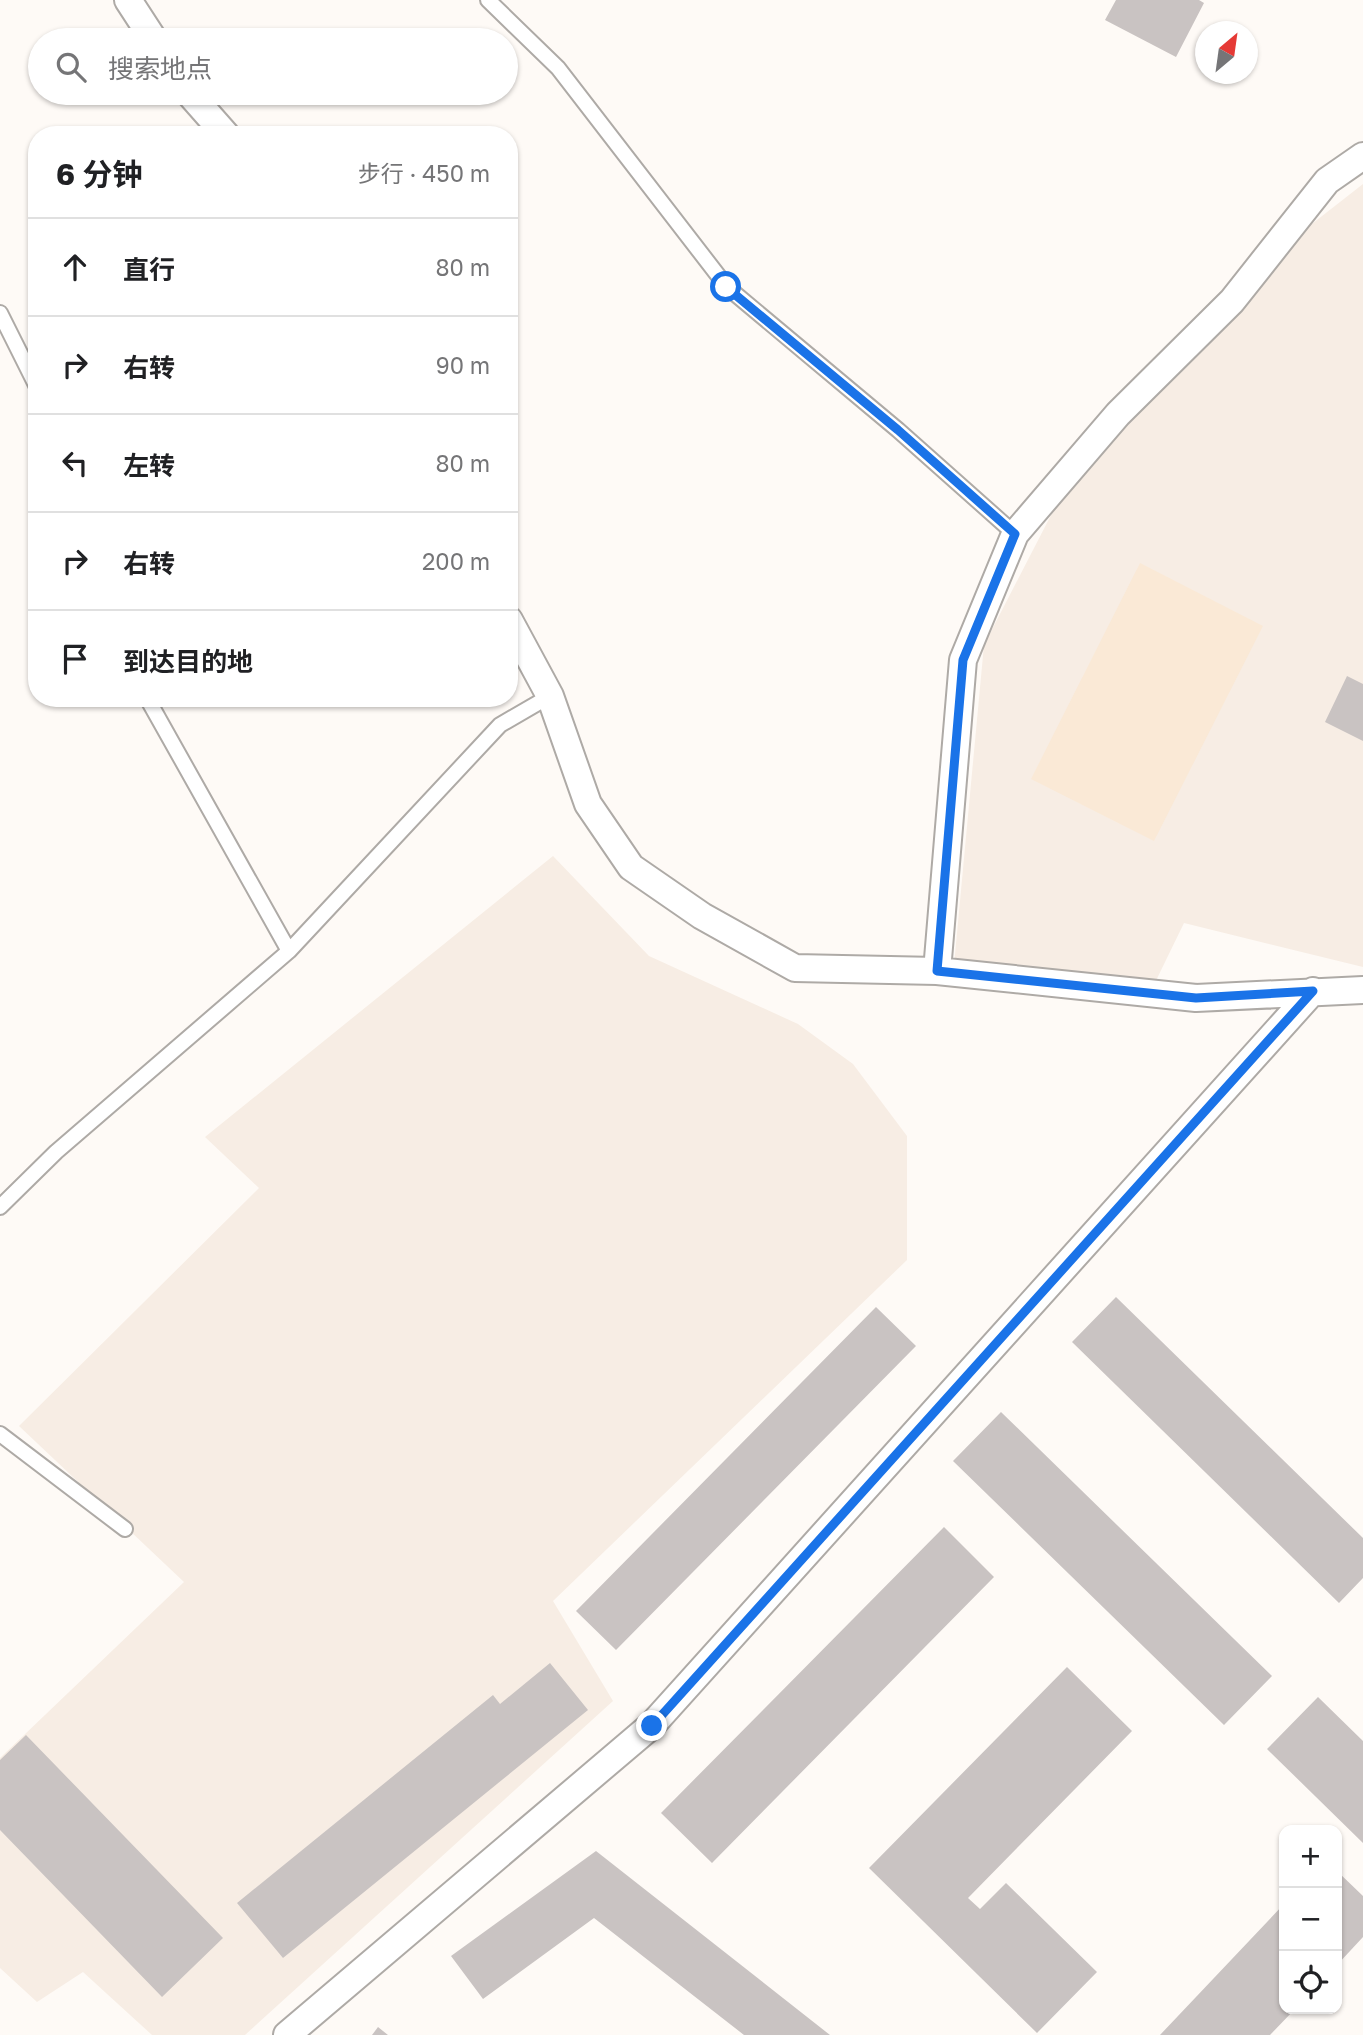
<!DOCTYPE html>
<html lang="zh">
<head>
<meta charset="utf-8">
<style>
	:root { --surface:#fff; --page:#f2f2f2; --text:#202124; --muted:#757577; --line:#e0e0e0 }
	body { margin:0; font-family:"Golos Text","Noto Sans SC",sans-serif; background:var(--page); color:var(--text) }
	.controls { position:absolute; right:21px; bottom:21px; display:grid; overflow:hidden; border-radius:14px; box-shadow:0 2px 5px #0004 }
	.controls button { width:63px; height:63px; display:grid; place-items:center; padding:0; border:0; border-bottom:2px solid var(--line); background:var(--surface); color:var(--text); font:35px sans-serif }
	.compass { position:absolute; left:1195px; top:21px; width:63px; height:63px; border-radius:50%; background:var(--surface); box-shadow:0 2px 5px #0004; rotate:29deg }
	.stop { position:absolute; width:21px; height:21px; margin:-16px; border:5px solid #1a73e8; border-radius:50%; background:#fff }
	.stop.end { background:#1a73e8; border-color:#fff; box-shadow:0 2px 7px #0008 }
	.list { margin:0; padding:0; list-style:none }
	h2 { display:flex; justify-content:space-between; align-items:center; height:91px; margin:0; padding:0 28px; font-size:30px }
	h2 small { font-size:23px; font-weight:400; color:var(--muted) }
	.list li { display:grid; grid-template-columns:46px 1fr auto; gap:21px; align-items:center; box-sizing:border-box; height:98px; padding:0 28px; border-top:2px solid var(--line) }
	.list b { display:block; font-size:26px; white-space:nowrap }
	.list em { font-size:23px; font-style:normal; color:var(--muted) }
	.icon { flex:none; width:38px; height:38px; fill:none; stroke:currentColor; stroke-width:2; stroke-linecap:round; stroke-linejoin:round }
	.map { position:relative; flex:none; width:1363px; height:2035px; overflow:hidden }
	.search { position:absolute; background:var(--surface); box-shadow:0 2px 5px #0004; left:28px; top:28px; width:490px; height:77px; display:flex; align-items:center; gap:18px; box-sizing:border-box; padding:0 24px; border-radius:38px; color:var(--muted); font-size:26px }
	.panel { position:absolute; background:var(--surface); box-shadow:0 2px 5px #0004; left:28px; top:126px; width:490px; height:581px; border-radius:28px }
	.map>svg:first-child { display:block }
	.built { fill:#f7ede4 }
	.green { fill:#fae9d6 }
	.building { fill:#c9c3c2 }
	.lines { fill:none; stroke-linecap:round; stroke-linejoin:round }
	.lane-casing { stroke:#aeaaa6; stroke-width:18 }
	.street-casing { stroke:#aeaaa6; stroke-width:30 }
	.lane { stroke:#fff; stroke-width:14 }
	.street { stroke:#fff; stroke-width:26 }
	.route { stroke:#1a73e8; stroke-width:9 }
</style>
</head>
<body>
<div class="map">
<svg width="1363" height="2035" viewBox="0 0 1363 2035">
	<rect width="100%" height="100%" fill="#fefaf6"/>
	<path class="built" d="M1363,184V967L1184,923L1148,997L954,965L984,645L1065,488L1308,227Z
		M553,856L649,956L798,1024L853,1064L907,1136V1260L553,1601L613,1701L245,2035H152L83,1972L37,2002L0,1968V1758L184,1582L19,1426L259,1188L205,1137Z"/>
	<path class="green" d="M1140,563L1263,626L1154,841L1031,779Z"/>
	<path class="building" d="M1116,0H1199L1204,3L1176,57L1105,20Z
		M1347,676L1363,684V741L1325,722Z
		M1116,1297L1363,1538V1578L1339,1603L1072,1342Z
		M876,1307L916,1346L616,1650L576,1611Z
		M1001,1412L1272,1676L1224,1725L953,1461Z
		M944,1527L994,1577L712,1863L661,1813Z
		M550,1663L588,1710L283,1958L237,1903L493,1695L500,1704Z
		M1067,1667L1132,1731L968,1898L980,1909L1006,1883L1097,1972L1037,2033L869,1868Z
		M1318,1697L1363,1741V1843L1267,1749Z
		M26,1735L223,1938L162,1997L0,1830V1760Z
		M596,1851L830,2035H744L594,1918L483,1999L451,1956Z
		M1337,1871L1363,1896V1937L1337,1965Z
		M1284,1904V2009H1295L1270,2035H1160Z
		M378,2027L388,2035H372Z"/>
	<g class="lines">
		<defs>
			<path id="lane" d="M488,0L558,68L727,287L898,430L1015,534
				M0,313L37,387
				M147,698L289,951
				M0,1207L56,1152L289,951L500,725L550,696
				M0,1434L125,1529"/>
			<path id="street" d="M128,0L154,40
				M189,93L226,135
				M509,620L550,696L588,804L631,867L702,916L795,968L937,971L1196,998L1363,990
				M937,971L963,660L1015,534L1118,414L1232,301L1327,181L1363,156
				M287,2035L652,1725L1313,991"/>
		</defs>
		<use href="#lane" class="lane-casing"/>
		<use href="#street" class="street-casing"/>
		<use href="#lane" class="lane"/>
		<use href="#street" class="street"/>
	</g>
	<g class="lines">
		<path class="route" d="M652,1726L1313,991L1196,998L937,971L963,660L1015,534L898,430L726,287"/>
	</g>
</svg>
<div class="controls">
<button>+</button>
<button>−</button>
<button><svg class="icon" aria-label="locate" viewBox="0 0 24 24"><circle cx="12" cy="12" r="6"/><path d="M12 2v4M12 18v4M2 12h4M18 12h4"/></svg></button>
</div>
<svg class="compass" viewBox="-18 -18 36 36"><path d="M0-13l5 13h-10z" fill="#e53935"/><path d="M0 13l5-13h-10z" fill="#757577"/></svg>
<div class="stop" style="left:726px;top:287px"></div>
<div class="stop end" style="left:652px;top:1726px"></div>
<div class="search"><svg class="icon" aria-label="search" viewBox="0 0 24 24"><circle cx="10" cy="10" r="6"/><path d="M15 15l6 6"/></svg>搜索地点</div>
<section class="panel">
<h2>6 分钟<small>步行 · 450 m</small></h2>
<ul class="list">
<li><svg class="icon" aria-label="ahead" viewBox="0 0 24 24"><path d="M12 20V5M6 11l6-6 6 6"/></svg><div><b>直行</b></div><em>80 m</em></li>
<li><svg class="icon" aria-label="right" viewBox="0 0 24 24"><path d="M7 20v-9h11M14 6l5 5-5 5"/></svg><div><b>右转</b></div><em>90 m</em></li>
<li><svg class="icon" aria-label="left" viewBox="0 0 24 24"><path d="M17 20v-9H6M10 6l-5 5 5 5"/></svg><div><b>左转</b></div><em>80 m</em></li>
<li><svg class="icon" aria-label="right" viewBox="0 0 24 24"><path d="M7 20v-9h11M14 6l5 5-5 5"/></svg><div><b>右转</b></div><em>200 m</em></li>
<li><svg class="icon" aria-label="arrive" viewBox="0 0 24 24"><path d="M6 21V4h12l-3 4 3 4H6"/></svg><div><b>到达目的地</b></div></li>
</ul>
</section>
</div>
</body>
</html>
